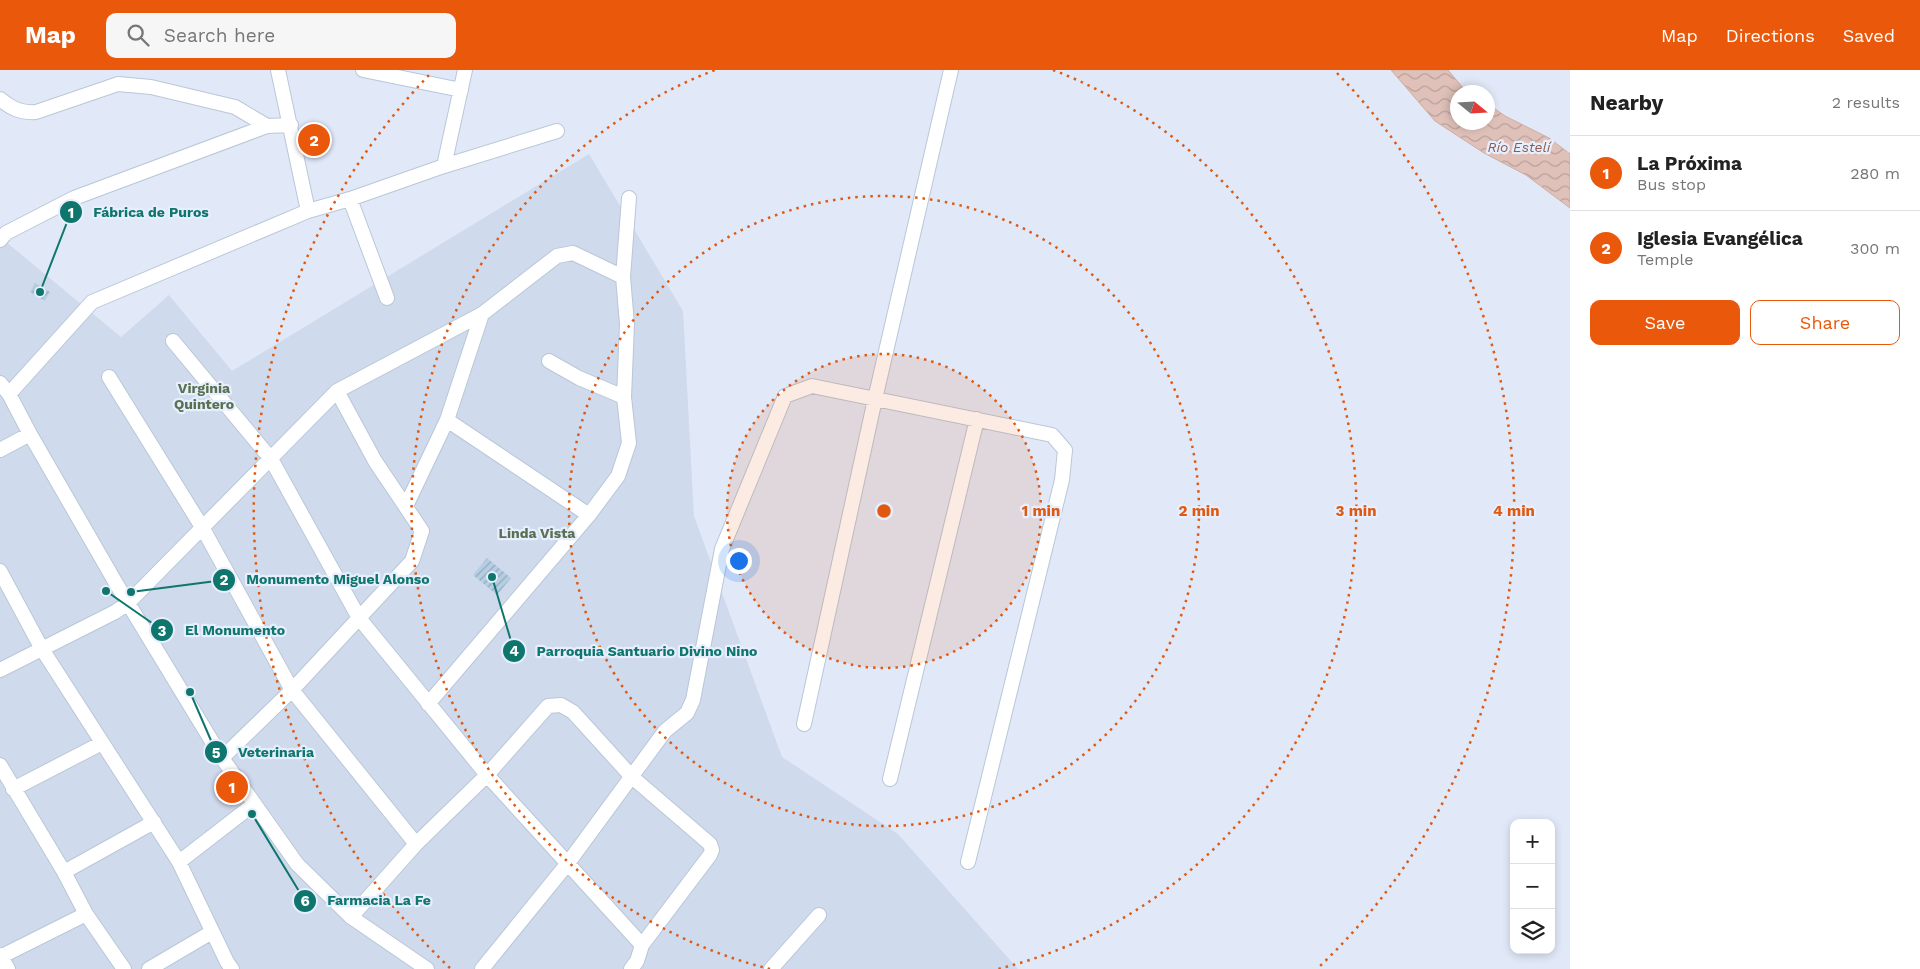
<!DOCTYPE html>
<html lang="en">
<head>
<meta charset="utf-8">
<style>
	:root { --surface:#fff; --page:#f6f6f6; --text:#222; --muted:#767676; --line:#e0e0e0; --accent:#ea580c }
	body { margin:0; font-family:"Work Sans",sans-serif; background:var(--page); color:var(--text) }
	.controls { position:absolute; right:15px; bottom:15px; display:grid; overflow:hidden; border-radius:10px; box-shadow:0 2px 8px #0003 }
	.controls button { width:45px; height:45px; display:grid; place-items:center; padding:0; border:0; border-bottom:1px solid var(--line); background:var(--surface); color:var(--text); font:25px sans-serif }
	.compass { position:absolute; left:1450px; top:15px; width:45px; height:45px; border-radius:50%; background:var(--surface); box-shadow:0 2px 8px #0003; rotate:108deg }
	.you { position:absolute; left:738px; top:490px; width:18px; height:18px; margin:-12px; border:4px solid #fff; border-radius:50%; background:#1a73e8; box-shadow:0 0 0 8px #1a73e833 }
	.badge { display:grid; place-items:center; width:32px; height:32px; border-radius:50%; background:var(--accent); color:#fff; font-size:16px; font-weight:700 }
	.pin { position:absolute; translate:-50% -50%; border:2px solid #fff; box-shadow:0 1px 5px #0006 }
	.list { margin:0; padding:0; list-style:none }
	h2 { display:flex; justify-content:space-between; align-items:center; height:65px; margin:0; padding:0 20px; font-size:21px }
	h2 small { font-size:16px; font-weight:400; color:var(--muted) }
	.list li { display:grid; grid-template-columns:32px 1fr auto; gap:15px; align-items:center; box-sizing:border-box; height:75px; padding:0 20px; border-top:1px solid var(--line) }
	.list b { display:block; font-size:19px; white-space:nowrap }
	.list p { margin:0; font-size:16px; white-space:nowrap; color:var(--muted) }
	.list em { font-size:16px; font-style:normal; color:var(--muted) }
	.actions { display:flex; gap:10px; padding:15px 20px }
	.actions a { flex:1; padding:11px 0; border:1px solid var(--accent); border-radius:10px; text-align:center; font-size:18px; color:var(--accent) }
	.actions .main { background:var(--accent); color:#fff }
	.icon { flex:none; width:28px; height:28px; fill:none; stroke:currentColor; stroke-width:2; stroke-linecap:round; stroke-linejoin:round }
	.map { position:relative; flex:none; width:1570px; height:899px; overflow:hidden }
	header { display:flex; align-items:center; gap:30px; box-sizing:border-box; height:70px; padding:0 25px; background:var(--accent); color:#fff }
	header strong { font-size:24px }
	nav { display:flex; gap:28px; margin-inline-start:auto; font-size:18px }
	.search { width:350px; height:45px; background:var(--page); display:flex; align-items:center; gap:12px; box-sizing:border-box; padding:0 18px; border-radius:10px; color:var(--muted); font-size:19px }
	main { display:flex }
	aside { flex:1; background:var(--surface) }
	.map>svg:first-child { display:block }
	.residential { fill:#cfdaed }
	.water { fill:url(#water-waves); stroke:#d0aba0 }
	.building { fill:url(#building-hatch) }
	.lines { fill:none; stroke-linecap:round; stroke-linejoin:round }
	.minor-casing { stroke:#b9c7d7; stroke-width:16 }
	.minor { stroke:#fff; stroke-width:14 }
	.ring { fill:none; stroke:#e05911; stroke-width:2.5; stroke-dasharray:2.5 5 }
	.labels { text-anchor:middle; stroke-width:4.5; stroke-linejoin:round; paint-order:stroke }
	.water-label { font-size:14px; font-style:italic; fill:#8c5d4e; stroke:#e7eefd }
	.neighbourhood-label { font-size:14px; font-weight:bold; fill:#5a7052; stroke:#e7eefd }
	.centre { fill:#e05911; stroke:#e7eefd; stroke-width:2.5 }
	.ring-label { font-size:15px; text-anchor:middle; font-weight:bold; fill:#e05911; stroke:#e7eefd; stroke-width:4.5; stroke-linejoin:round; paint-order:stroke }
	.leader { fill:none; stroke:#0f766e; stroke-width:2 }
	.callout-dot { fill:#0f766e; stroke:#e7eefd; stroke-width:2 }
	.mark-label { font-size:15px; text-anchor:middle; font-weight:bold; fill:#fff }
	.callout-label { font-size:14px; text-anchor:middle; font-weight:bold; fill:#0f766e; stroke:#e7eefd; stroke-width:4.5; stroke-linejoin:round; paint-order:stroke }
</style>
</head>
<body>
<header>
<strong>Map</strong>
<div class="search"><svg class="icon" aria-label="search" viewBox="0 0 24 24"><circle cx="10" cy="10" r="6"/><path d="M15 15l6 6"/></svg>Search here</div>
<nav><a>Map</a><a>Directions</a><a>Saved</a></nav>
</header>
<main>
<div class="map">
<svg width="1570" height="899" viewBox="0 0 1570 899">
	<defs>
		<pattern id="water-waves" width="16" height="10" patternUnits="userSpaceOnUse" patternTransform="scale(1.25)"><rect width="16" height="10" fill="#e0c1b9"/><path d="M0 5q4-4 8 0t8 0" fill="none" stroke="#b8a09b"/></pattern>
		<pattern id="building-hatch" width="6" height="6" patternUnits="userSpaceOnUse" patternTransform="scale(1.25)"><rect width="6" height="6" fill="#b5cee3"/><path d="M-1 1l2-2M0 6l6-6M5 7l2-2" fill="none" stroke="#95aabc"/></pattern>
	</defs>
	<rect width="100%" height="100%" fill="#e1e9f9"/>
	<path class="residential" d="M589,84L683,241L694,446L782,687L898,764L1018,899H0V167L121,267L169,225L232,301Z"/>
	<path class="water" d="M1391,0H1448L1463,18L1470,22H1458V52H1488V34L1505,46L1549,68L1570,84V138L1526,105L1484,83L1435,51Z"/>
	<path class="building" d="M35,213L50,222L45,231L30,222Z
		M487,488L511,508L497,525L473,505Z"/>
	<g class="lines">
		<defs>
			<path id="minor" d="M278,0L308,141
				M363,0L461,20
				M0,29C12,39 21,43 36,42L118,14L151,17L235,37L267,56
				M444,96L465,0
				M350,129L387,228
				M0,170L6,163L74,128L267,56L291,55
				M173,271L271,389L359,548L487,705L642,875
				M549,291L579,308L624,327
				M109,307L202,457L292,620L416,774
				M0,313L9,324L30,364L117,515L222,688L297,794L351,847L427,899
				M9,324L92,232L308,141L350,129L444,96L557,61
				M447,350L589,445
				M0,380L30,364
				M406,436L447,350L482,244
				M0,501L42,579L179,792L227,892L232,899
				M0,600L115,542L128,533L337,321L482,244L557,186L573,183L623,207
				M428,634L589,445L618,406L629,373L624,327L627,254L623,207L629,128
				M804,654L875,329L951,0
				M222,688L292,620L412,491L422,461L375,391L337,321
				M0,695L64,802L86,844L124,899
				M890,709L977,349
				M13,719L102,673
				M179,792L254,734
				M64,802L154,752
				M351,847L416,774L487,705L548,636L561,635L573,642L632,707L710,774L712,780L710,785L642,875L637,891L631,899
				M0,885L8,899
				M0,887L86,844
				M149,899L212,862
				M482,899L568,793L665,661L687,643L693,630L722,479L785,326L812,316L1052,365L1065,380L1062,410L968,792
				M771,899L819,845"/>
		</defs>
		<use href="#minor" class="minor-casing"/>
		<use href="#minor" class="minor"/>
	</g>
	<circle cx="884" cy="441" r="157" fill="#e05911" fill-opacity=".12"/>
	<g class="ring">
		<circle cx="884" cy="441" r="157"/>
		<circle cx="884" cy="441" r="315"/>
		<path d="M770 899A472 472 0 0 1 715 0M1053 0A472 472 0 0 1 998 899"/>
		<path d="M450 898A630 630 0 0 1 431 3M1337 3A630 630 0 0 1 1318 898"/>
	</g>
	<g class="labels">
		<g class="water-label">
			<text x="1519" y="82">Río Estelí</text>
		</g>
		<g class="neighbourhood-label">
			<text x="204" y="323">Virginia<tspan x="204" dy="16">Quintero</tspan></text>
			<text x="537" y="468">Linda Vista</text>
		</g>
	</g>
	<circle cx="884" cy="441" r="8" class="centre"/>
	<g class="ring-label">
		<text x="1041" y="446">1 min</text>
		<text x="1199" y="446">2 min</text>
		<text x="1356" y="446">3 min</text>
		<text x="1514" y="446">4 min</text>
	</g>
	<path class="leader" d="M40 222L71 142M131 522L224 510M106 521L162 560M492 507L514 581M190 622L216 682M252 744L305 831"/>
	<g class="callout-dot">
		<circle cx="40" cy="222" r="5"/>
		<circle cx="131" cy="522" r="5"/>
		<circle cx="106" cy="521" r="5"/>
		<circle cx="492" cy="507" r="5"/>
		<circle cx="190" cy="622" r="5"/>
		<circle cx="252" cy="744" r="5"/>
		<circle cx="71" cy="142" r="12"/>
		<circle cx="224" cy="510" r="12"/>
		<circle cx="162" cy="560" r="12"/>
		<circle cx="514" cy="581" r="12"/>
		<circle cx="216" cy="682" r="12"/>
		<circle cx="305" cy="831" r="12"/>
	</g>
	<g class="mark-label">
		<text x="71" y="148">1</text>
		<text x="224" y="515">2</text>
		<text x="162" y="566">3</text>
		<text x="514" y="586">4</text>
		<text x="216" y="688">5</text>
		<text x="305" y="836">6</text>
	</g>
	<g class="callout-label">
		<text x="151" y="147">Fábrica de Puros</text>
		<text x="338" y="514">Monumento Miguel Alonso</text>
		<text x="235" y="565">El Monumento</text>
		<text x="647" y="586">Parroquia Santuario Divino Nino</text>
		<text x="276" y="687">Veterinaria</text>
		<text x="379" y="835">Farmacia La Fe</text>
	</g>
</svg>
<div class="controls">
<button>+</button>
<button>−</button>
<button><svg class="icon" aria-label="layers" viewBox="0 0 24 24"><path d="M12 4l9 5-9 5-9-5zM3 14l9 5 9-5"/></svg></button>
</div>
<svg class="compass" viewBox="-18 -18 36 36"><path d="M0-13l5 13h-10z" fill="#e53935"/><path d="M0 13l5-13h-10z" fill="#767676"/></svg>
<div class="you"></div>
<div class="pin badge" style="left:232px;top:717px">1</div>
<div class="pin badge" style="left:314px;top:70px">2</div>
</div>
<aside>
<h2>Nearby<small>2 results</small></h2>
<ul class="list">
<li><span class="badge">1</span><div><b>La Próxima</b><p>Bus stop</p></div><em>280 m</em></li>
<li><span class="badge">2</span><div><b>Iglesia Evangélica</b><p>Temple</p></div><em>300 m</em></li>
</ul>
<div class="actions"><a class="main">Save</a><a>Share</a></div>
</aside>
</main>
</body>
</html>
